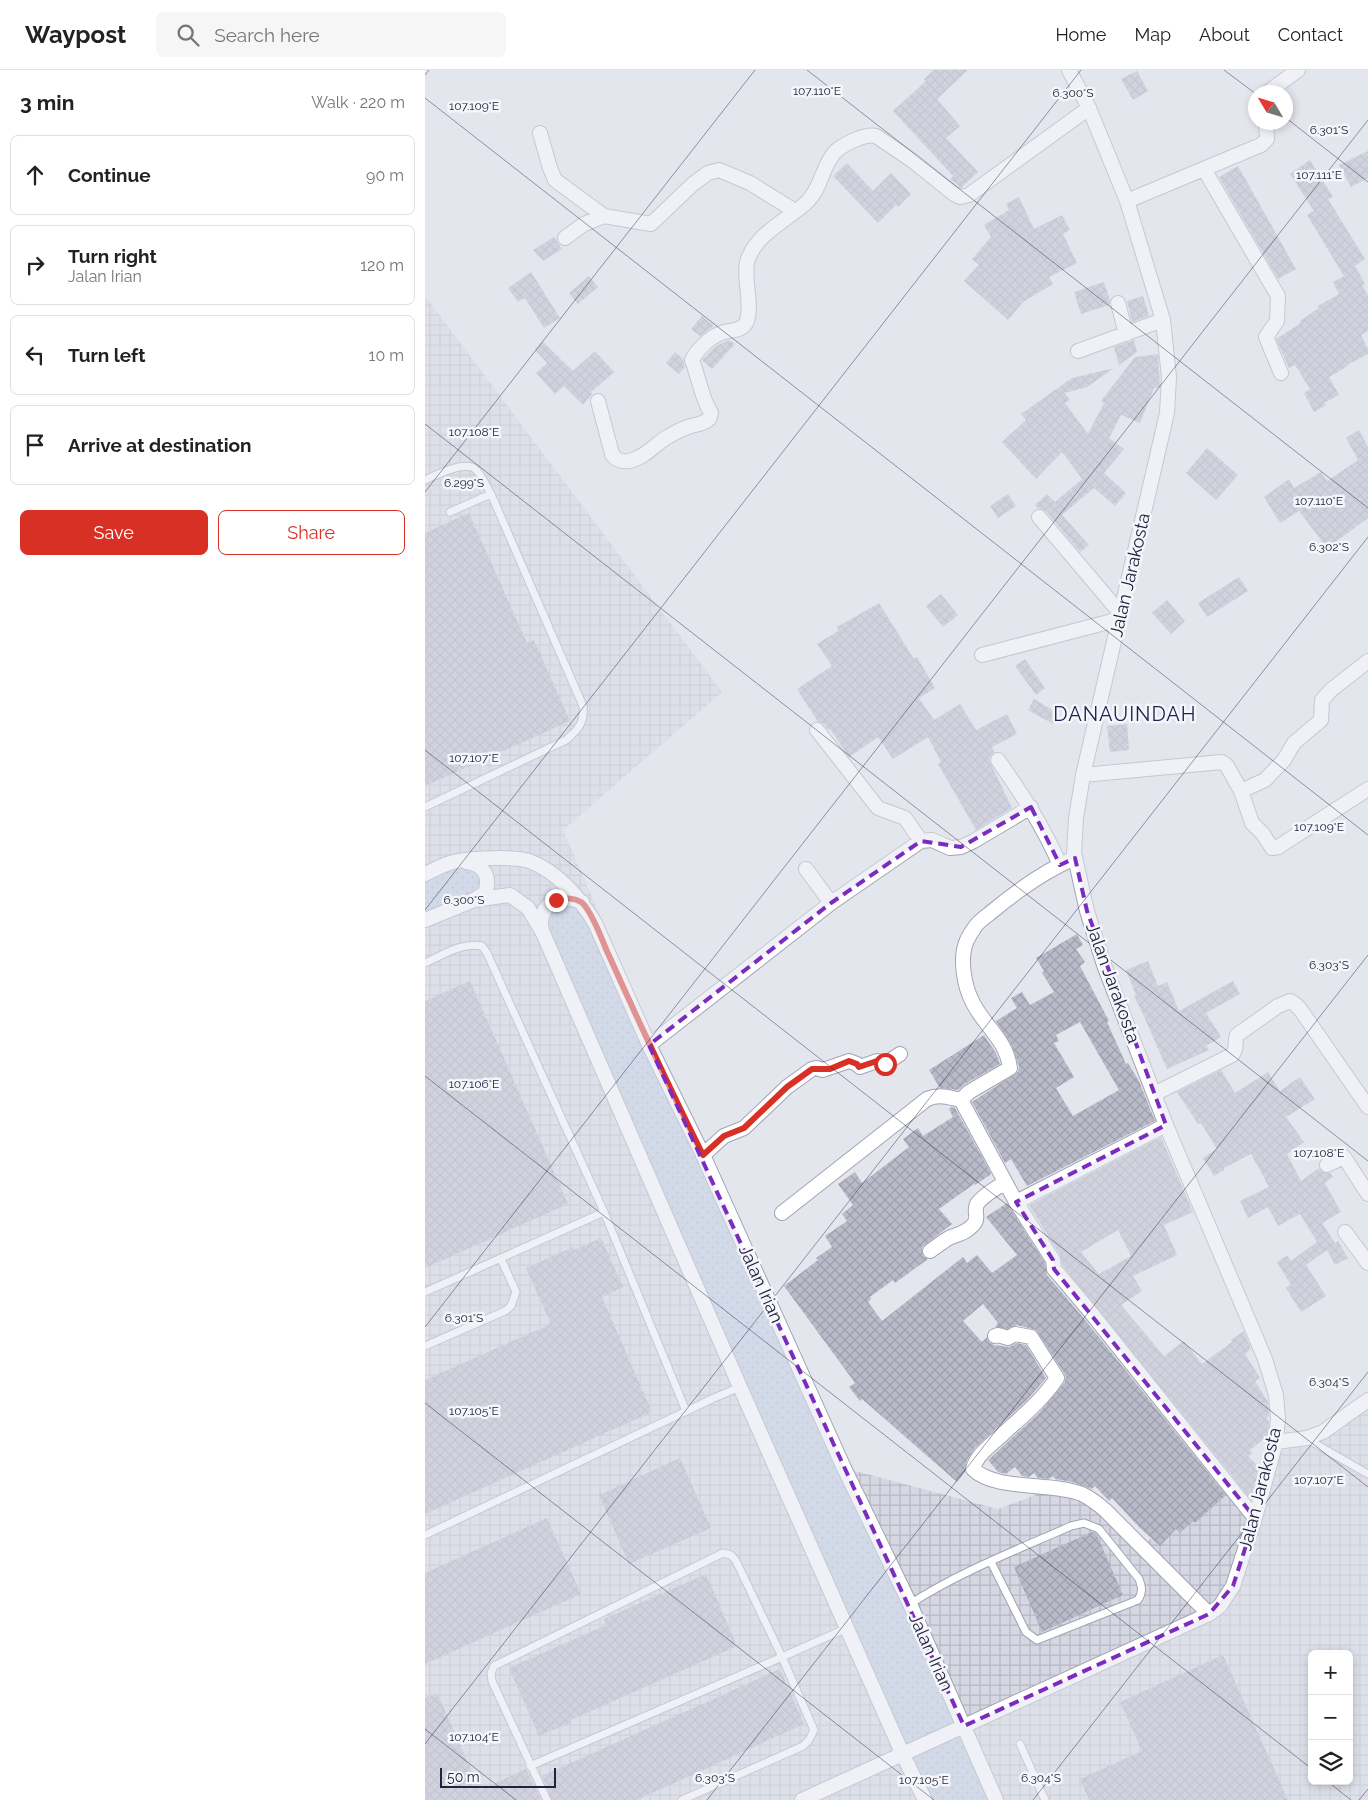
<!DOCTYPE html>
<html lang="en">
<head>
<meta charset="utf-8">
<style>
	:root { --surface:#fff; --page:#f6f6f6; --text:#222; --muted:#767676; --line:#e0e0e0; --accent:#d93025 }
	body { margin:0; font-family:Raleway,sans-serif; background:var(--page); color:var(--text) }
	.controls { position:absolute; right:15px; bottom:15px; display:grid; overflow:hidden; border-radius:8px; box-shadow:0 2px 8px #0003 }
	.controls button { width:45px; height:45px; display:grid; place-items:center; padding:0; border:0; border-bottom:1px solid var(--line); background:var(--surface); color:var(--text); font:25px sans-serif }
	.compass { position:absolute; left:823px; top:15px; width:45px; height:45px; border-radius:50%; background:var(--surface); box-shadow:0 2px 8px #0003; rotate:308deg }
	.scale { position:absolute; left:15px; bottom:12px; width:116px; box-sizing:border-box; padding-left:5px; border:2px solid #242241; border-top:0; font-size:14px; line-height:18px; white-space:nowrap; color:#242241; -webkit-text-stroke:4px #f5f6fa; paint-order:stroke }
	.stop { position:absolute; width:15px; height:15px; margin:-11px; border:4px solid #d93025; border-radius:50%; background:#fff }
	.stop.end { background:#d93025; border-color:#fff; box-shadow:0 1px 5px #0008 }
	.list { margin:0; padding:0; list-style:none }
	h2 { display:flex; justify-content:space-between; align-items:center; height:65px; margin:0; padding:0 20px; font-size:21px }
	h2 small { font-size:16px; font-weight:400; color:var(--muted) }
	.list li { display:grid; grid-template-columns:32px 1fr auto; gap:15px; align-items:center; box-sizing:border-box; height:80px; margin:0 10px 10px; padding:0 10px; border:1px solid var(--line); border-radius:8px }
	.list b { display:block; font-size:19px; white-space:nowrap }
	.list p { margin:0; font-size:16px; white-space:nowrap; color:var(--muted) }
	.list em { font-size:16px; font-style:normal; color:var(--muted) }
	.actions { display:flex; gap:10px; padding:15px 20px }
	.actions a { flex:1; padding:11px 0; border:1px solid var(--accent); border-radius:8px; text-align:center; font-size:18px; color:var(--accent) }
	.actions .main { background:var(--accent); color:#fff }
	.icon { flex:none; width:28px; height:28px; fill:none; stroke:currentColor; stroke-width:2; stroke-linecap:round; stroke-linejoin:round }
	.map { position:relative; flex:none; width:943px; height:1730px; overflow:hidden }
	header { display:flex; align-items:center; gap:30px; box-sizing:border-box; height:70px; padding:0 25px; background:var(--surface); border-bottom:1px solid var(--line) }
	header strong { font-size:24px }
	nav { display:flex; gap:28px; margin-inline-start:auto; font-size:18px }
	.search { width:350px; height:45px; background:var(--page); display:flex; align-items:center; gap:12px; box-sizing:border-box; padding:0 18px; border-radius:8px; color:var(--muted); font-size:19px }
	main { display:flex }
	aside { flex:1; background:var(--surface) }
	.map>svg:first-child { display:block }
	.industrial { fill:url(#industrial-grid); fill-rule:evenodd }
	.grass { fill:url(#grass-dots) }
	.building { fill:url(#building-cross-hatch); fill-rule:evenodd }
	.lines { fill:none; stroke-linecap:round; stroke-linejoin:round }
	.service-casing { stroke:#a3a3b3; stroke-width:9 }
	.minor-casing { stroke:#a3a3b3; stroke-width:16 }
	.tertiary-casing { stroke:#a3a3b3; stroke-width:16 }
	.service { stroke:#fff; stroke-width:7 }
	.minor { stroke:#fff; stroke-width:14 }
	.tertiary { stroke:#fff; stroke-width:14 }
	.route { stroke:#d93025; stroke-width:6 }
	.marked { fill:none; stroke:#7b2cbf; stroke-width:4; stroke-dasharray:10 6; stroke-linejoin:round }
	.ticks { fill:none; stroke:#242241; stroke-width:1; stroke-opacity:0.45 }
	.labels { text-anchor:middle; stroke-width:5; stroke-linejoin:round; paint-order:stroke }
	.street-label { font-size:18px; fill:#242241; stroke:#f5f6fa }
	.quarter-label { font-size:20px; letter-spacing:1px; fill:#221d55; stroke:#f5f6fa }
	.ticks-label { font-size:12px; text-anchor:middle; fill:#242241; stroke:#f5f6fa; stroke-width:5; stroke-linejoin:round; paint-order:stroke }
</style>
</head>
<body>
<header>
<strong>Waypost</strong>
<div class="search"><svg class="icon" aria-label="search" viewBox="0 0 24 24"><circle cx="10" cy="10" r="6"/><path d="M15 15l6 6"/></svg>Search here</div>
<nav><a>Home</a><a>Map</a><a>About</a><a>Contact</a></nav>
</header>
<main>
<aside>
<h2>3 min<small>Walk · 220 m</small></h2>
<ul class="list">
<li><svg class="icon" aria-label="ahead" viewBox="0 0 24 24"><path d="M12 20V5M6 11l6-6 6 6"/></svg><div><b>Continue</b></div><em>90 m</em></li>
<li><svg class="icon" aria-label="right" viewBox="0 0 24 24"><path d="M7 20v-9h11M14 6l5 5-5 5"/></svg><div><b>Turn right</b><p>Jalan Irian</p></div><em>120 m</em></li>
<li><svg class="icon" aria-label="left" viewBox="0 0 24 24"><path d="M17 20v-9H6M10 6l-5 5 5 5"/></svg><div><b>Turn left</b></div><em>10 m</em></li>
<li><svg class="icon" aria-label="arrive" viewBox="0 0 24 24"><path d="M6 21V4h12l-3 4 3 4H6"/></svg><div><b>Arrive at destination</b></div></li>
</ul>
<div class="actions"><a class="main">Save</a><a>Share</a></div>
</aside>
<div class="map">
<svg width="943" height="1730" viewBox="0 0 943 1730">
	<defs>
		<pattern id="industrial-grid" width="8" height="8" patternUnits="userSpaceOnUse" patternTransform="scale(1.25)"><rect width="8" height="8" fill="#d5d7e2"/><path d="M0 4h8M4 0v8" fill="none" stroke="#b7b8c3"/></pattern>
		<pattern id="grass-dots" width="8" height="8" patternUnits="userSpaceOnUse" patternTransform="scale(1.25)"><rect width="8" height="8" fill="#bdcbe0"/><path d="M2 2h.1M6 6h.1" fill="none" stroke="#a2aec1" stroke-width="1.8" stroke-linecap="round"/></pattern>
		<pattern id="building-cross-hatch" width="8" height="8" patternUnits="userSpaceOnUse" patternTransform="scale(1.25)"><rect width="8" height="8" fill="#b9bbc9"/><path d="M0 0l8 8M0 8l8-8" fill="none" stroke="#9fa0ae"/></pattern>
	</defs>
	<rect width="100%" height="100%" fill="#e4e6ee"/>
	<path class="industrial" d="M0,226L297,622L138,760L278,1085L419,1398L573,1439L642,1413L715,1476L943,1325V1730H0ZM887,1584H924V1711H887Z"/>
	<path class="grass" d="M45,793L63,816L0,850V804Z
		M157,833L571,1730H499L117,846L123,836Z"/>
	<path class="building" d="M509,0H543L512,29L535,56L521,68L553,102L536,118L525,109L528,106L468,41L501,11L499,9Z
		M712,1L723,21L708,30L696,9Z
		M943,81V108L926,117L914,95Z
		M885,90L908,127L903,129L940,189L930,196L940,214L937,216L943,225V261L936,265L943,279V284L922,295L923,296L904,307L914,325L899,333L901,335L889,342L879,323L885,319L870,295L864,298L851,269L876,253L875,251L894,238L893,236L914,224L908,212L919,206L882,145L889,141L865,104Z
		M422,93L448,121L466,103L486,124L473,137L471,135L453,153L408,106Z
		M813,96L871,199L853,209L794,107Z
		M594,127L609,159L637,145L645,160L638,164L652,193L624,207L628,214L598,232L583,250L539,211L554,195L547,189L566,167L559,155L584,140L581,134Z
		M129,167L137,179L118,191L108,180Z
		M106,202L135,248L119,258L100,228L93,232L83,218Z
		M164,206L173,217L153,234L144,223Z
		M679,212L685,230L684,235L656,244L649,222Z
		M718,226L724,246L707,252L702,231Z
		M277,246L289,256L275,266L266,259Z
		M304,270L310,274L287,299L277,290L291,276Z
		M709,270L712,282L694,295L689,277Z
		M118,272L148,301L170,281L189,302L166,322L167,324L158,335L139,316L130,324L111,303L122,293L110,280Z
		M250,282L258,289L260,297L254,304L241,293Z
		M733,284L735,317L729,318L715,353L696,345L684,368L699,379L679,403L701,423L690,436L669,418L637,445L664,475L655,482L621,441L613,438L610,435L622,424L630,432L657,409L637,382L611,409L577,372L601,350L596,344L647,308L689,298L662,317L640,323L645,330L640,333L663,364L679,333L676,331L710,287Z
		M934,360L943,377V448L902,478L874,441L855,453L839,427L864,409L869,418L896,402L902,411L933,390L921,368Z
		M782,378L813,405L791,430L761,403Z
		M583,424L591,436L573,448L565,436Z
		M44,443L102,573L109,570L145,651L0,716V463Z
		M814,507L823,521L782,547L773,533Z
		M516,524L533,545L518,557L501,536Z
		M742,530L760,551L746,564L727,543Z
		M454,533L489,589L492,587L510,618L494,628L509,650L535,634L551,660L582,644L592,664L567,677L569,682L565,686L564,690L587,738L551,760L513,694L516,692L503,667L468,689L453,667L424,687L405,659L403,660L399,654L393,652L372,619L407,596L392,574L413,561L412,557Z
		M600,589L620,618L611,625L590,596Z
		M609,629L634,644L628,654L603,640Z
		M702,654L704,680L685,682L682,656Z
		M652,864L658,875L651,879L660,892L655,896L684,951L682,952L701,994L703,993L714,1011L730,1051L602,1116L586,1089L580,1093L547,1032L593,1002L594,996L587,976L571,951L592,938L586,928L597,922L605,935L629,922L617,903L619,901L611,888ZM655,952L694,1020L648,1046L631,1018L649,1007L629,973L634,971L631,965Z
		M723,891L733,916L742,912L754,941L808,911L815,924L781,943L796,967L781,976L784,980L742,999L718,944L709,926L711,925L701,900Z
		M45,911L143,1134L0,1198V931Z
		M559,965L571,983L575,994L540,1014L533,1020L515,1018L504,1000Z
		M796,1000L810,1023L843,1002L855,1021L875,1007L890,1029L861,1047L879,1072L862,1084L876,1111L894,1098L897,1102L905,1103L908,1107L900,1113L916,1142L897,1153L910,1173L913,1171L923,1188L910,1195L902,1180L881,1195L901,1226L876,1242L861,1218L866,1215L852,1192L862,1185L866,1191L892,1172L875,1144L853,1156L843,1137L823,1148L815,1131L844,1117L826,1084L799,1098V1100L789,1106L778,1088L792,1079L776,1053L773,1054L752,1022Z
		M526,1037L530,1038L566,1103L565,1105L550,1115L549,1114L514,1139L527,1154L497,1177L498,1186L503,1189L470,1213L468,1210L445,1227L446,1229L443,1232L457,1251L538,1187L542,1193L552,1185L567,1203L592,1185L561,1147L582,1133L620,1193L622,1205L656,1245L801,1425L770,1453L768,1451L755,1463L751,1459L735,1476L714,1457L687,1428L684,1431L670,1416L667,1419L647,1412L630,1409L628,1406L624,1409L613,1408L609,1403L604,1407L597,1406L590,1397L581,1404L573,1402L563,1390L614,1343L639,1313L641,1308L639,1303L611,1260L592,1255L582,1259L570,1257L573,1253L558,1234L538,1251L557,1272L562,1267L564,1272L569,1275L584,1277L592,1273L601,1275L621,1308L602,1330L550,1378L542,1390L540,1402L532,1412L437,1329L435,1331L424,1317L430,1313L359,1216L393,1190L391,1188L407,1177L400,1166L422,1151L417,1144L428,1135L413,1114L430,1102L437,1113L484,1077L478,1069L493,1058L498,1066L528,1047L524,1039Z
		M736,1067L768,1142L739,1155L752,1185L708,1206L717,1221L696,1235L739,1286L759,1271L777,1294L807,1272L806,1270L819,1261L826,1279L820,1284L835,1308L830,1311L843,1332L844,1346L841,1348L844,1351L843,1366L825,1380L827,1383L823,1386L835,1398L831,1405L833,1406L827,1424L825,1428L637,1195L635,1185L604,1135ZM693,1160L706,1186L674,1204L656,1182Z
		M176,1168L198,1217L177,1227L227,1342L0,1444V1310L126,1254L101,1198L148,1177L149,1180Z
		M255,1388L286,1458L204,1494L174,1425Z
		M122,1448L156,1524L0,1594V1503Z
		M667,1462L671,1463L698,1525L617,1562L589,1497Z
		M281,1504L312,1576L146,1650L147,1652L114,1666L84,1598L181,1555L179,1549Z
		M798,1585L863,1730H664L655,1709L717,1681L695,1632Z
		M355,1599L379,1654L212,1730H127L117,1706Z
		M12,1623L55,1720L101,1699L116,1730H0V1628Z"/>
	<g class="lines">
		<defs>
			<path id="service" d="M0,410C11,405 40,390 50,399C57,405 61,416 66,424L158,636C160,652 153,660 141,670L0,737
				M25,442L66,424
				M0,893C18,885 37,872 57,876L62,883L179,1142L261,1341
				M0,1222L179,1142
				M0,1276L80,1241L86,1236L91,1222L76,1189
				M882,1369L943,1404
				M0,1465L289,1328L315,1317
				M485,1534C534,1502 592,1480 646,1456L659,1453L674,1459L714,1509C717,1517 718,1522 713,1530L612,1570L601,1562L566,1492
				M595,1674L620,1730
				M105,1696L357,1587L389,1660L384,1670L378,1676L257,1730
				M122,1730L67,1611L66,1603L69,1596L298,1483L306,1485L311,1491L357,1587L422,1558"/>
			<path id="minor" d="M843,22L873,0
				M115,63L125,98L130,110L179,146
				M779,99L853,226L852,251L841,267L856,303
				M702,131L836,75L842,69L841,52
				M140,168L159,154L179,146L226,154L268,114L283,103L294,100L325,113L370,141
				M693,233L701,264
				M653,281L738,250
				M173,331L187,384C190,390 197,392 204,391C220,388 231,373 244,366C251,362 259,358 266,356C273,354 279,354 284,349L286,343C276,327 274,308 267,290C271,281 284,268 294,264C302,259 315,263 321,253C329,238 317,205 323,189C333,162 363,150 382,132C397,117 397,96 410,82C417,75 440,63 451,66L488,91L529,124L535,127L544,125L664,38
				M614,447L696,544
				M557,585L695,549
				M392,660L453,738L480,748L496,771
				M573,690C598,726 617,754 635,795
				M658,705L797,692L802,696L816,721L840,710L859,690L869,673L896,650L897,630L906,620L943,591
				M816,721L827,753L838,764L847,778L853,777L943,719
				M650,788C619,801 589,823 564,844C559,848 553,852 550,857C547,861 544,866 542,870C534,888 539,916 548,933C560,957 581,969 585,998L544,1022L536,1030L591,1132L628,1190L629,1199L636,1207L663,1239L830,1448
				M381,799L406,833
				M224,975L406,833L496,771L507,770L525,778L536,777L549,771L606,737
				M729,1024L807,985C813,979 809,972 812,965L853,936L865,931L870,934L875,939L943,1037
				M278,1085L299,1066L319,1058L362,1017L387,999L391,998L398,1000L424,991L432,994L435,997L452,991L460,994L475,984
				M902,1095L919,1087L943,1124
				M591,1132L741,1055
				M357,1143L502,1029C514,1024 524,1027 536,1030
				M920,1162L943,1193
				M505,1181C511,1177 517,1172 524,1168C533,1164 541,1163 548,1155C555,1148 548,1142 552,1134C558,1125 572,1118 580,1112
				M570,1266L573,1265L583,1268L590,1264L606,1267L632,1308C618,1329 599,1345 580,1362C569,1373 552,1383 548,1399C570,1421 627,1412 657,1424C665,1428 673,1434 680,1440L784,1544
				M851,1372L882,1368L898,1362L943,1330
				M377,1730L539,1656"/>
			<path id="tertiary" d="M0,804C9,800 19,794 28,792C45,788 88,786 104,791C132,801 155,828 170,853L224,975L278,1085L419,1398L485,1534L571,1730
				M49,830L85,825L103,838L118,863L315,1317L478,1685L500,1730
				M0,850L49,830L60,823C66,807 59,794 41,792
				M117,860C113,847 122,831 136,828C143,827 150,830 157,832
				M539,1656L784,1544L795,1536L808,1516L830,1448L851,1372L853,1348L851,1325L840,1289L741,1055L679,895L662,841L649,783L651,748L658,705L742,343L744,307L738,250L702,131L664,38L644,0"/>
		</defs>
		<use href="#service" class="service-casing"/>
		<use href="#minor" class="minor-casing"/>
		<use href="#tertiary" class="tertiary-casing"/>
		<use href="#service" class="service"/>
		<use href="#minor" class="minor"/>
		<use href="#tertiary" class="tertiary"/>
	</g>
	<g class="lines">
		<path class="route" d="M131,830C139,827 149,828 156,832C165,838 177,869 181,879C212,948 244,1017 278,1085L299,1066L319,1058L362,1017L387,999H405L424,991L432,994L434,997L452,991L460,994"/>
	</g>
	<path d="M0 0H943V1730H0ZM606,737L635,795L650,788L662,841L741,1055L591,1132L628,1190L629,1199L830,1448L808,1516L784,1544L539,1656L224,975L406,833L496,771L536,777Z" fill="#e4e6ee" fill-opacity=".55" fill-rule="evenodd"/>
	<path class="marked" d="M606,737L635,795L650,788L662,841L741,1055L591,1132L628,1190L629,1199L830,1448L808,1516L784,1544L539,1656L224,975L406,833L496,771L536,777Z"/>
	<path class="ticks" d="M382,0L943,438M799,0L831,24M0,5L4,0M0,28L943,765M861,48L943,112M0,354L943,1091M0,422L330,0M0,680L943,1417M0,840L656,0M0,1006L887,1699M0,1257L943,50M0,1333L509,1730M0,1659L91,1730M0,1674L943,467M902,1711L926,1730M282,1730L943,885M608,1730L943,1302M934,1730L943,1719"/>
	<g class="labels">
		<g class="street-label">
			<text transform="translate(705 505) rotate(-77)" y="6">Jalan Jarakosta</text>
			<text transform="translate(688 913) rotate(70)" y="6">Jalan Jarakosta</text>
			<text transform="translate(336 1214) rotate(66)" y="6">Jalan Irian</text>
			<text transform="translate(835 1419) rotate(-76)" y="6">Jalan Jarakosta</text>
			<text transform="translate(506 1582) rotate(66)" y="6">Jalan Irian</text>
		</g>
		<g class="quarter-label">
			<text x="700" y="651">DANAUINDAH</text>
		</g>
	</g>
	<g class="ticks-label">
		<text x="392" y="25">107.110°E</text>
		<text x="648" y="27">6.300°S</text>
		<text x="49" y="40">107.109°E</text>
		<text x="904" y="64">6.301°S</text>
		<text x="894" y="109">107.111°E</text>
		<text x="49" y="366">107.108°E</text>
		<text x="39" y="417">6.299°S</text>
		<text x="894" y="435">107.110°E</text>
		<text x="904" y="481">6.302°S</text>
		<text x="49" y="692">107.107°E</text>
		<text x="894" y="761">107.109°E</text>
		<text x="39" y="834">6.300°S</text>
		<text x="904" y="899">6.303°S</text>
		<text x="49" y="1018">107.106°E</text>
		<text x="894" y="1087">107.108°E</text>
		<text x="39" y="1252">6.301°S</text>
		<text x="904" y="1316">6.304°S</text>
		<text x="49" y="1345">107.105°E</text>
		<text x="894" y="1414">107.107°E</text>
		<text x="49" y="1671">107.104°E</text>
		<text x="290" y="1712">6.303°S</text>
		<text x="616" y="1712">6.304°S</text>
		<text x="499" y="1714">107.105°E</text>
	</g>
</svg>
<div class="controls">
<button>+</button>
<button>−</button>
<button><svg class="icon" aria-label="layers" viewBox="0 0 24 24"><path d="M12 4l9 5-9 5-9-5zM3 14l9 5 9-5"/></svg></button>
</div>
<svg class="compass" viewBox="-18 -18 36 36"><path d="M0-13l5 13h-10z" fill="#e53935"/><path d="M0 13l5-13h-10z" fill="#767676"/></svg>
<div class="scale">50 m</div>
<div class="stop" style="left:460px;top:994px"></div>
<div class="stop end" style="left:131px;top:830px"></div>
</div>
</main>
</body>
</html>
